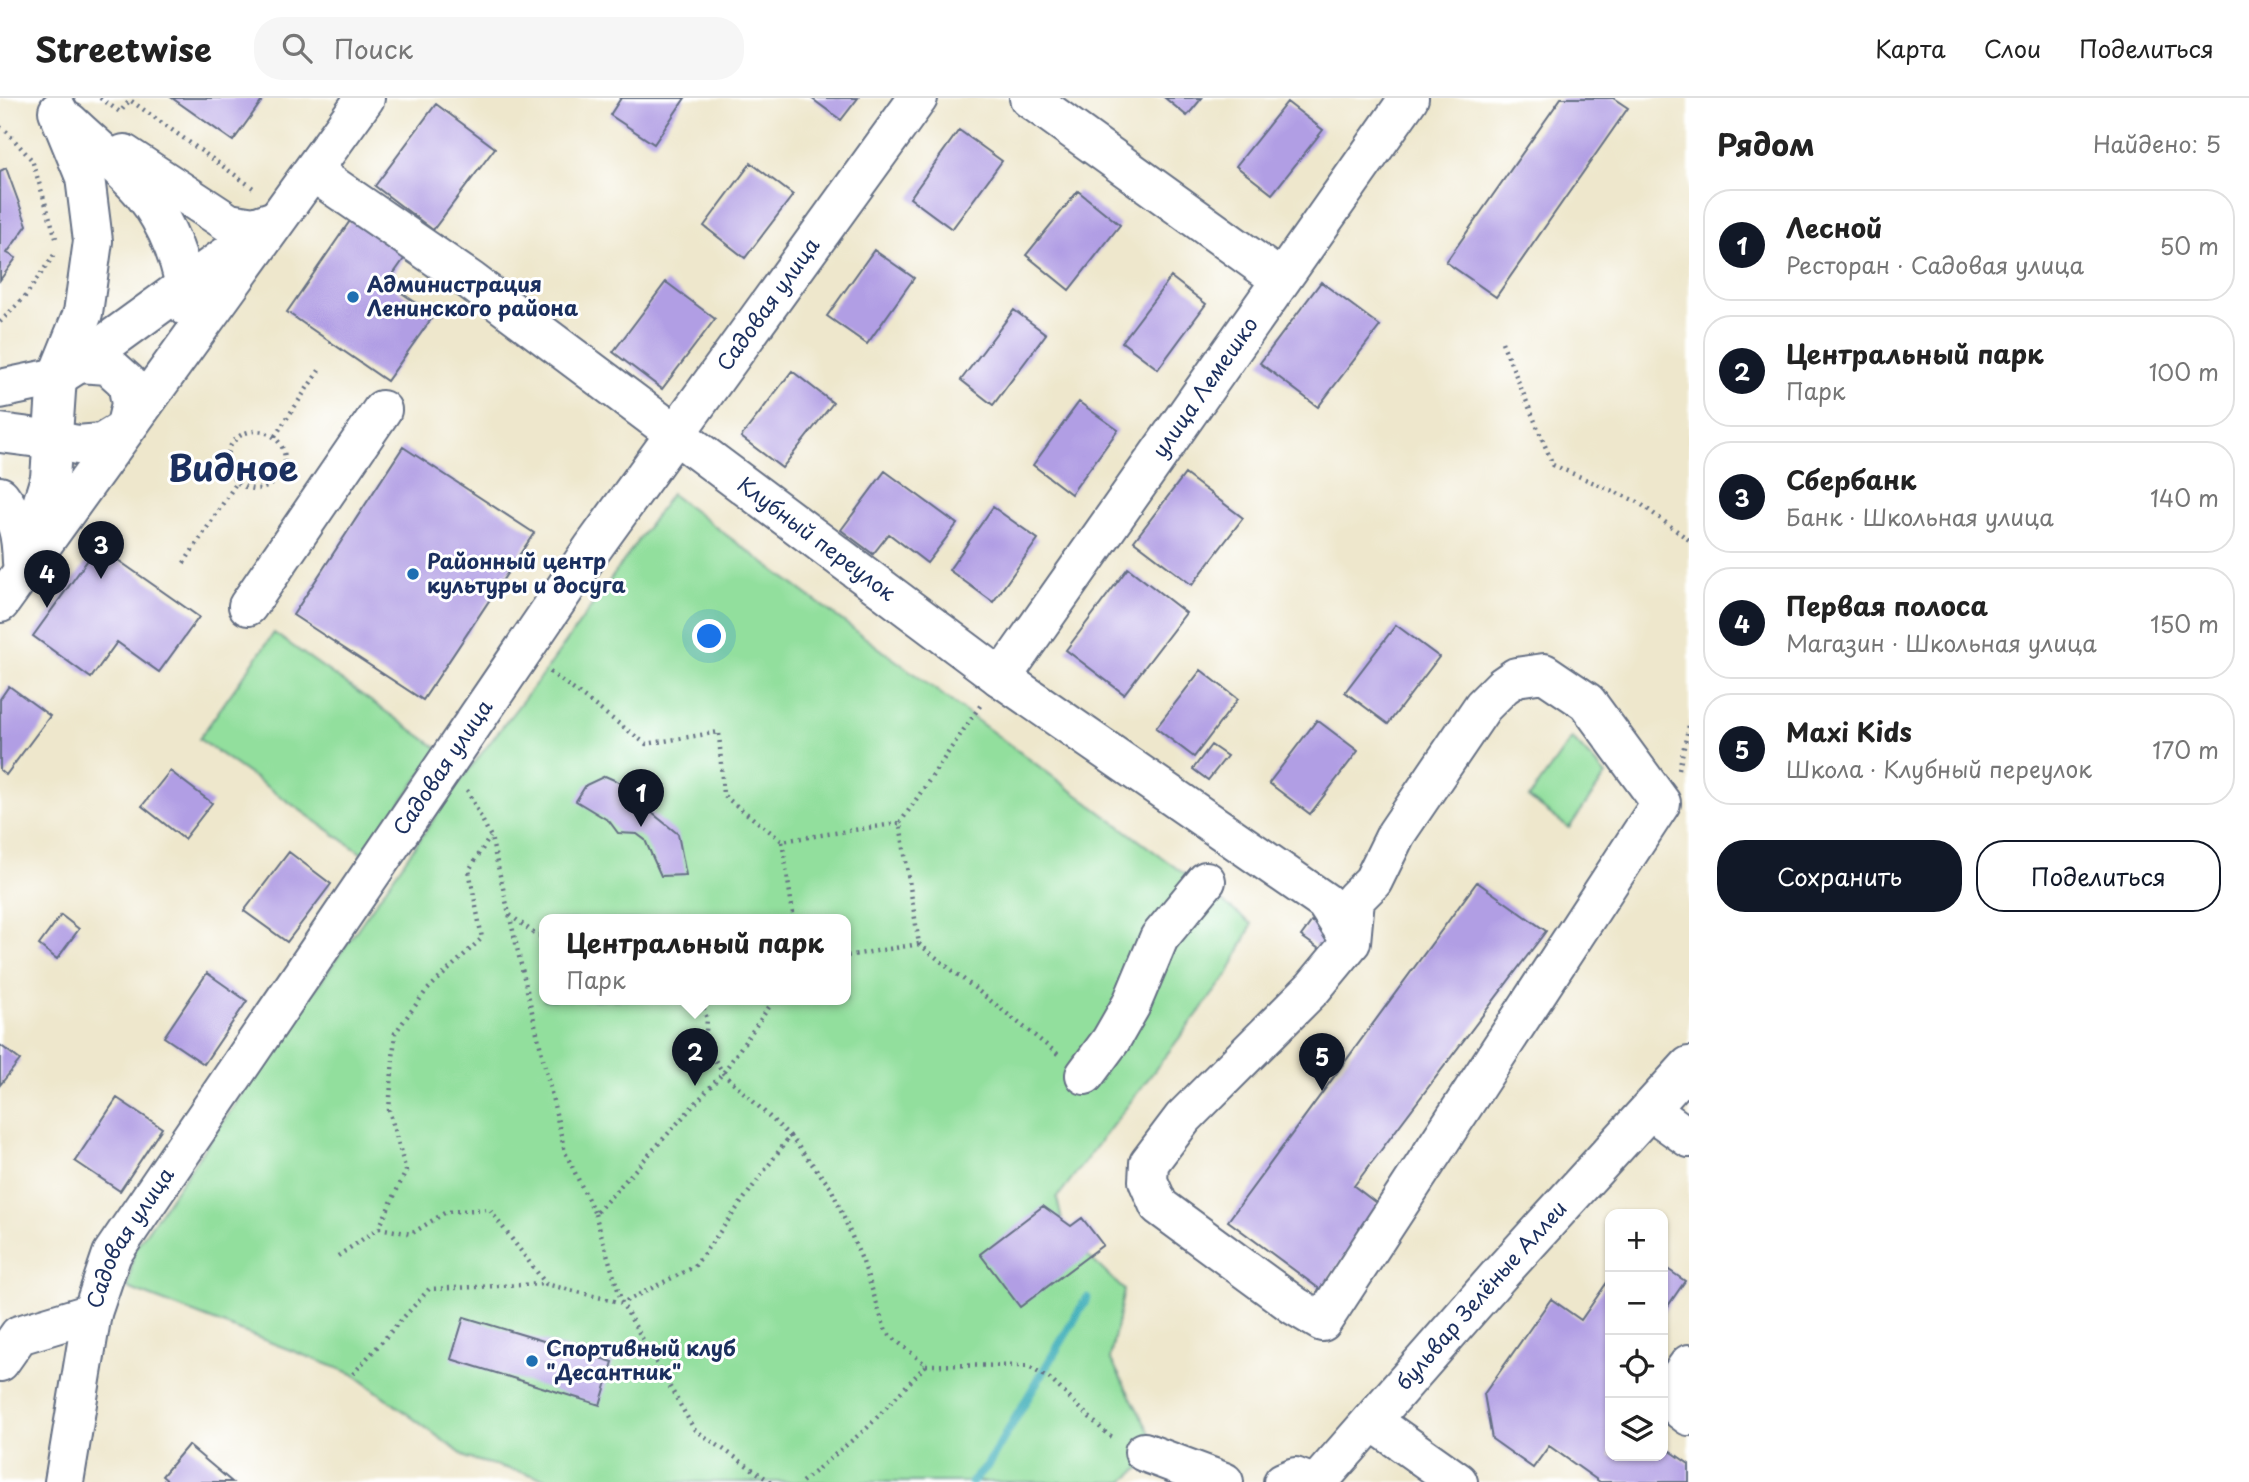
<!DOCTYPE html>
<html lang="ru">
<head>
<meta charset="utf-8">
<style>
	:root { --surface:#fff; --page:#f6f6f6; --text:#222; --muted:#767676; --line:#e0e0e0; --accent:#111827 }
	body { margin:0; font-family:"Playpen Sans",sans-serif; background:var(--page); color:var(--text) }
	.controls { position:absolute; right:21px; bottom:21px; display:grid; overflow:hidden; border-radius:14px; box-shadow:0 2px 5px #0004 }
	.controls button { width:63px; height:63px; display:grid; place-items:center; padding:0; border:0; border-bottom:2px solid var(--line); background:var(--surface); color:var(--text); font:35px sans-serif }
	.you { position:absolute; left:710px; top:539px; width:24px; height:24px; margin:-18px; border:5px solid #fff; border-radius:50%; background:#1a73e8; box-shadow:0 0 0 10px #1a73e833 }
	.badge { display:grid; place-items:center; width:46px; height:46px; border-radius:50%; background:var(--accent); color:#fff; font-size:23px; font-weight:700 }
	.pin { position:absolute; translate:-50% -58px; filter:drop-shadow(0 2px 4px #0008) }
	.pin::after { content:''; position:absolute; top:37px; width:24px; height:21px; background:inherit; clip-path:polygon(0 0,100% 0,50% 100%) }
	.popup { position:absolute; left:539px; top:816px; width:312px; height:91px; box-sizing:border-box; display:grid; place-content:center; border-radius:14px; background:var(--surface); filter:drop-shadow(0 2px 5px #0005); font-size:23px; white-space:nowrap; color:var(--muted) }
	.popup b { font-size:26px; color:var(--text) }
	.popup::after { content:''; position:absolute; left:50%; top:100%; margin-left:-14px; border:14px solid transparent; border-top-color:var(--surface) }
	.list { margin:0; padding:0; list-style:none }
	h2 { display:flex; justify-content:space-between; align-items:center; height:91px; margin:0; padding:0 28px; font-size:30px }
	h2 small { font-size:23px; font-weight:400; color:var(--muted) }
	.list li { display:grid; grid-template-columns:46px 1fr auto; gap:21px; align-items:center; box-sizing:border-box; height:112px; margin:0 14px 14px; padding:0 14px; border:2px solid var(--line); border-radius:28px }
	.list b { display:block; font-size:26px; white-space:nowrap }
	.list p { margin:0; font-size:23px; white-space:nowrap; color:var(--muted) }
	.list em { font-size:23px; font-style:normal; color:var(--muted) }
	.actions { display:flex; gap:14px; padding:21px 28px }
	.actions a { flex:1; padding:16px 0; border:2px solid var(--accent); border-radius:28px; text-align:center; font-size:24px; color:var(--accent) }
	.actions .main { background:var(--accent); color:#fff }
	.icon { flex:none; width:38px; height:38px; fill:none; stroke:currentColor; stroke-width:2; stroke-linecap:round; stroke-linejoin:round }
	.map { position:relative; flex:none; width:1689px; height:1384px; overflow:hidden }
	header { display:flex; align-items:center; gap:42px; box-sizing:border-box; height:98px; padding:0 35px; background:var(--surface); border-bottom:2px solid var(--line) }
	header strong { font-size:33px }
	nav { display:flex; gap:38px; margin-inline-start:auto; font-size:24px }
	.search { width:490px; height:63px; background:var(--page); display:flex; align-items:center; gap:18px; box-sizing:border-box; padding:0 24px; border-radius:28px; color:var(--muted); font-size:26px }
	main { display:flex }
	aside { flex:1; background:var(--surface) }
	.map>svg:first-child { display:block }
	.green { fill:#92df9d; stroke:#56877e; stroke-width:2; fill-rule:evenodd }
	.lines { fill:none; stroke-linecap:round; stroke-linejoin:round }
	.stream { stroke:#3eaeb9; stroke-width:9 }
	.building { fill:#b19ee4 }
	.minor-casing { stroke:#656f84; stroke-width:42 }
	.path { stroke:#656f84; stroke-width:4.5; stroke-dasharray:2 5; stroke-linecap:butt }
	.minor { stroke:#fff; stroke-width:38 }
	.poi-dot { fill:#1f6fb2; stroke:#fff; stroke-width:2.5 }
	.labels { text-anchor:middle; stroke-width:6; stroke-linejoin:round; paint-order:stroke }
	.poi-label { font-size:21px; font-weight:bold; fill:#1b2f5e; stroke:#fff; text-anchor:start }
	.street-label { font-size:21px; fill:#1b2f5e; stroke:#fff }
	.town-label { font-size:35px; font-weight:bold; fill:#1b2f5e; stroke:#fff }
</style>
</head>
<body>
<header>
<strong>Streetwise</strong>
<div class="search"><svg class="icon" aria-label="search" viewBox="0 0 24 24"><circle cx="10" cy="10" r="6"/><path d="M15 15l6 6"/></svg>Поиск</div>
<nav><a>Карта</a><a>Слои</a><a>Поделиться</a></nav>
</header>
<main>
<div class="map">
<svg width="1689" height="1384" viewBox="0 0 1689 1384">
	<rect width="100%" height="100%" fill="#fff"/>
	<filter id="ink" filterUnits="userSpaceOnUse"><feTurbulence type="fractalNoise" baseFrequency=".0143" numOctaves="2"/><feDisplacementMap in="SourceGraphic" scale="14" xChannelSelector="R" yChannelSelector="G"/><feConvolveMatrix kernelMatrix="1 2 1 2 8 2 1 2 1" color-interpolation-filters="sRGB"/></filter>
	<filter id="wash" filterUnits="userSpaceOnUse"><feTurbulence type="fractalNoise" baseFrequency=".00686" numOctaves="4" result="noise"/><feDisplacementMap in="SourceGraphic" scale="28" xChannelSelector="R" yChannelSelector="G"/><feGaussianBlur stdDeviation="1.57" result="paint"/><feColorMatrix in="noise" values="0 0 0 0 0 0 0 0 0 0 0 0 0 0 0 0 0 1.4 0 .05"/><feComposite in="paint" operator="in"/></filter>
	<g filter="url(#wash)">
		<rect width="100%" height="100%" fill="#eee7cc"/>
		<path class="green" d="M671,396L1252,826L1229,875L1057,1100L1065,1136L1124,1192L1110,1260L1160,1354L1123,1384H559L467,1360L353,1276L128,1190L134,1152L461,682L547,571ZM544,822H846V902H544Z
			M274,535L439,651L364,757L199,641Z
			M1572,640L1606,677L1569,730L1529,700Z"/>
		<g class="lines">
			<path class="stream" d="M972,1384L987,1368L1087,1200"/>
		</g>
		<g id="blocks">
			<path class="building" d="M172,0H264L233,43Z
				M621,0H685L654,46L610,17Z
				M811,0H858L841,22Z
				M1165,0H1202L1187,18Z
				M1561,0H1613L1628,10L1496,199L1446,164Z
				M1287,4L1323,32L1272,96L1236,68Z
				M436,6L495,50L433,132L375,88Z
				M959,32L1002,63L952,131L910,100Z
				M751,65L793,97L745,160L704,128Z
				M6,70L27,127L7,155L16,160L0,182V73Z
				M1078,93L1120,127L1069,192L1026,157Z
				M352,120L406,158L387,185L434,217L387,283L287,214Z
				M874,152L914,180L867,246L827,218Z
				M1171,179L1206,206L1158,271L1122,244Z
				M666,184L715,221L662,291L613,254Z
				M1321,184L1380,228L1318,309L1260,265Z
				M1014,212L1046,236L993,307L961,282Z
				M792,273L833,305L782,370L741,339Z
				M1079,304L1118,332L1071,396L1033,367Z
				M403,349L534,435L423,602L293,517Z
				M885,373L957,426L927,465L889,436L873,456L841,432Z
				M1185,376L1243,420L1192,487L1134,443Z
				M993,409L1038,441L993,504L949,472Z
				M98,448L199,519L159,574L117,544L91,580L33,538Z
				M1128,470L1186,515L1124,596L1066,552Z
				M1396,527L1439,559L1388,626L1345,594Z
				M1201,572L1238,601L1194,659L1156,630Z
				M9,588L50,618L6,677L0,672V601Z
				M1317,622L1358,653L1310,716L1269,685Z
				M1211,647L1227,658L1208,682L1193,671Z
				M170,673L212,705L184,741L142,708Z
				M605,678L628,688L646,710L678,736L686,777L661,778L645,742L637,736L618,735L609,723L576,703L586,687Z
				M289,754L331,786L287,844L244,813Z
				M1477,784L1546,833L1354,1088L1380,1108L1321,1192L1228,1123Z
				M61,817L79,831L57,861L39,847Z
				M1312,823L1333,838L1322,853L1301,838Z
				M207,875L247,903L204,966L164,939Z
				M0,947L20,962L0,987Z
				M117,1000L162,1030L120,1093L75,1063Z
				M1043,1108L1071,1128L1082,1120L1103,1147L1020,1209L980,1156Z
				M1663,1168L1685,1183L1663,1215Z
				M1610,1180V1358H1663V1348L1689,1366V1384H1600L1549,1348L1533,1370L1492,1341L1484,1296L1551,1201L1581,1222Z
				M464,1219L613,1264L600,1307L451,1261Z
				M188,1347L232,1384H169L162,1378Z"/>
		</g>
	</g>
	<g filter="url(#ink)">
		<use href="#blocks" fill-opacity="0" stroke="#656f84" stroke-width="2"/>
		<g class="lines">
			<defs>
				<g id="minor">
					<path d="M1029,0L1280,181"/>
					<path d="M69,24C93,47 122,70 143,95C167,125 186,171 187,209"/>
					<path d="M124,56L229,125L254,129L275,122"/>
					<path id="s1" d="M313,74L471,183L1000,579L1325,804L1351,844L1355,801L1373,783L1396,736L1483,608L1503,588L1516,579L1544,575L1587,604L1661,705L1322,1224L1295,1208L1159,1108L1148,1083L1149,1065L1183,1020L1313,890L1351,844"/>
					<path d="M0,291L57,279L79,265L251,140"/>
					<path d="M0,335L54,342L77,347L102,345L125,331L131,306L127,284L108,267L79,265"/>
					<path d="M0,398C18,422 21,434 22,464"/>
					<path d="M30,445L50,380L57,279L83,215L93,143L85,79L58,13"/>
					<path d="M0,505L365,0"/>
					<path d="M248,508L382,312"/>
					<path id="s2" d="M1000,579L1012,565L1409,0"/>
					<path d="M1085,977L1111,942L1131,907L1159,840L1206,783"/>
					<path d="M1650,1012L1689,1040"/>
					<path d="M0,1264L19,1237L92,1215"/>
					<path d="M1689,1266L1676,1284L1672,1299L1681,1312L1689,1318"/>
					<path d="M1372,1323L1458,1384"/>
					<path d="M1144,1354L1224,1384"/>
					<path id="s3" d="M64,1384L92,1215L112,1156L592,451L918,0"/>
					<path d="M1283,1384L1295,1379L1308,1384"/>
					<path id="s4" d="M1318,1384L1499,1177L1689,968"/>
				</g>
			</defs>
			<use href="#minor" class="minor-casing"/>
			<path class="path" d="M100,0L120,14L130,2L256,92
				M0,29L7,34L32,62L56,140
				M0,224L24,200L56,154
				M1502,244L1553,367L1638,404L1689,442
				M227 362a29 29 0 1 1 58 0a29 29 0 1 1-58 0Z
				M275,338L320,271
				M184,465L237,384
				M550,574L646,646L719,634L723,697L782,743
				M1679,671L1689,627
				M467,692L491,739L565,1054L595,1116L723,975L774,902
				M900,725L982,605
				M510,817L538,838H544
				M794,822L782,743L900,725L919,846L846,858
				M919,846L1059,957
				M790,1038L831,1090L863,1164L886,1234L926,1267L867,1330L802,1384
				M595,1116L622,1205L694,1331L771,1384
				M379,1130L411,1136L446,1114L489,1111L546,1186L622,1205L694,1169L790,1038L723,975L705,946L707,921L701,902
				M338,1158L379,1130L406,1073L389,1012L395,935L426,893L482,840L469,772L490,739
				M926,1267L1027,1268L1050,1281L1107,1336L1115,1340
				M353,1276L429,1191L545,1186"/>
			<use href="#minor" class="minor"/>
		</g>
	</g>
	<g class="poi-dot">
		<circle cx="353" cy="199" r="7"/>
		<circle cx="413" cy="476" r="7"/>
		<circle cx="532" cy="1263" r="7"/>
	</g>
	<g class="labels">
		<g class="poi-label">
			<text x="367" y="194">Администрация<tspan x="367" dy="24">Ленинского района</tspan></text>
			<text x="427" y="471">Районный центр<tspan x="427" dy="24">культуры и досуга</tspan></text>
			<text x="546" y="1258">Спортивный клуб<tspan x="546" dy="24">"Десантник"</tspan></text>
		</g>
		<g class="street-label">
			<text dy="7" stroke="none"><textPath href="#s3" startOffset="1388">Садовая улица</textPath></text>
			<text dy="7" stroke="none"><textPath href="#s2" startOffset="355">улица Лемешко</textPath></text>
			<text dy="7" stroke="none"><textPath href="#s1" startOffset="623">Клубный переулок</textPath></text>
			<text dy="7" stroke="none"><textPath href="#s3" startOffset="822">Садовая улица</textPath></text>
			<text dy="7" stroke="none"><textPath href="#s3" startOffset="256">Садовая улица</textPath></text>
			<text dy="7" stroke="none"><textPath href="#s4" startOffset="248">бульвар Зелёные Аллеи</textPath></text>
		</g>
		<g class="town-label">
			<text x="233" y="383">Видное</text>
		</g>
	</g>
</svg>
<div class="controls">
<button>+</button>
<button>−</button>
<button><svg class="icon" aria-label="locate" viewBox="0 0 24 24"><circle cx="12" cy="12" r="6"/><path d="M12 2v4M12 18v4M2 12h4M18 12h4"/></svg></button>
<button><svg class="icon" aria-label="layers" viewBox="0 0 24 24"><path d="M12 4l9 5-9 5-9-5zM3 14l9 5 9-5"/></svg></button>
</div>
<div class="you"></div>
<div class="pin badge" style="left:641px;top:729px">1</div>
<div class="pin badge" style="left:695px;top:988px">2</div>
<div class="popup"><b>Центральный парк</b>Парк</div>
<div class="pin badge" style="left:101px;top:481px">3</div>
<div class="pin badge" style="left:47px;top:510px">4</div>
<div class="pin badge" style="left:1322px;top:993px">5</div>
</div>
<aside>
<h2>Рядом<small>Найдено: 5</small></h2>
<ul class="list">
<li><span class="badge">1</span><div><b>Лесной</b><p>Ресторан · Садовая улица</p></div><em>50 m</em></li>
<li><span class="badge">2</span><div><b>Центральный парк</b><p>Парк</p></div><em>100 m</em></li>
<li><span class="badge">3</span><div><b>Сбербанк</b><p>Банк · Школьная улица</p></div><em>140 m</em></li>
<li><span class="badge">4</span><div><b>Первая полоса</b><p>Магазин · Школьная улица</p></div><em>150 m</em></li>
<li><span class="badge">5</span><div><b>Maxi Kids</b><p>Школа · Клубный переулок</p></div><em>170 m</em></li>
</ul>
<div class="actions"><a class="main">Сохранить</a><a>Поделиться</a></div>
</aside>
</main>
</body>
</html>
